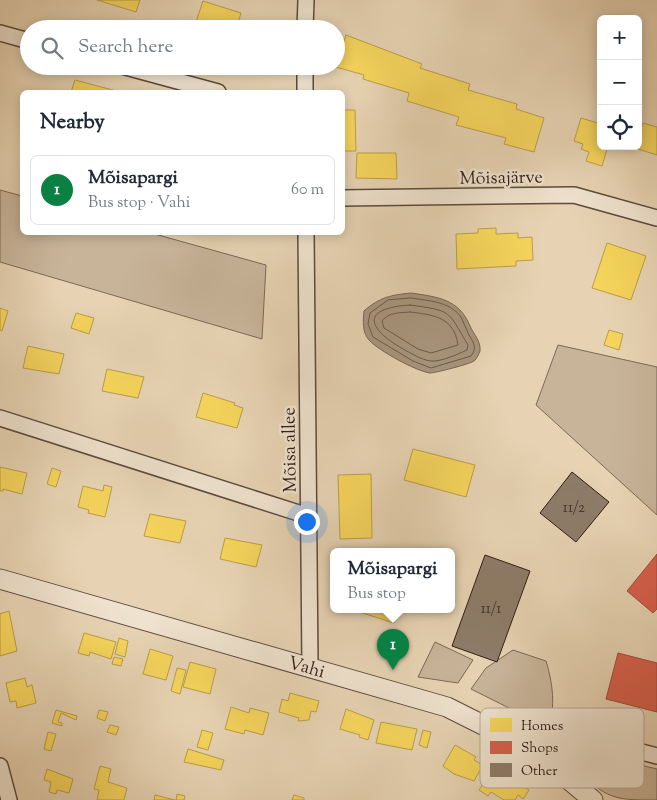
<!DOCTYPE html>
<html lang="en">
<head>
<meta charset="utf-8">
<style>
	:root { --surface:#fff; --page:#f6f6f7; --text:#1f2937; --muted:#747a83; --line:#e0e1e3; --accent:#0b8043 }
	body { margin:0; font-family:"Sorts Mill Goudy",serif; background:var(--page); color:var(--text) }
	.controls { position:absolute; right:15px; top:15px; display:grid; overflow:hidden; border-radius:8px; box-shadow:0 2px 12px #0003 }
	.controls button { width:45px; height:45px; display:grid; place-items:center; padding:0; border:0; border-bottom:1px solid var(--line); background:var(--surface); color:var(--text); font:25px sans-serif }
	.you { position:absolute; left:306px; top:521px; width:18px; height:18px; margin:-12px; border:4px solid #fff; border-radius:50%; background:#1a73e8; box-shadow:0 0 0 8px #1a73e833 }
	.badge { display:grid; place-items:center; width:32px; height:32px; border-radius:50%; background:var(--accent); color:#fff; font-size:16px; font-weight:700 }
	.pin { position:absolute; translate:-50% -41px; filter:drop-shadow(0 1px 2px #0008) }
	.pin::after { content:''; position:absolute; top:26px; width:18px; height:15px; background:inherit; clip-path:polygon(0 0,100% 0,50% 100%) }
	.popup { position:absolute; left:330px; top:548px; width:125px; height:65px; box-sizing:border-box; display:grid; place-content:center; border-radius:8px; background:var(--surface); filter:drop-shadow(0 1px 4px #0005); font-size:16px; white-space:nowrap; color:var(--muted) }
	.popup b { font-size:19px; color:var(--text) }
	.popup::after { content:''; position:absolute; left:50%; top:100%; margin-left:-10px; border:10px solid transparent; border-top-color:var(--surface) }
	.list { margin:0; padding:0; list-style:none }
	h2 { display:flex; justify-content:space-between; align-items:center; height:65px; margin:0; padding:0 20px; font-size:21px }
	h2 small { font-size:16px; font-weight:400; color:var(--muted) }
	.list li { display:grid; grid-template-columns:32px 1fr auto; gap:15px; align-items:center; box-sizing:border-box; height:70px; margin:0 10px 10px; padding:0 10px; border:1px solid var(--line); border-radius:8px }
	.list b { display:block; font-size:19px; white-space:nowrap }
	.list p { margin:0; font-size:16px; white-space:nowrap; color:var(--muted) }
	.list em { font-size:16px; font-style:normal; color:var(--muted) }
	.icon { flex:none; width:28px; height:28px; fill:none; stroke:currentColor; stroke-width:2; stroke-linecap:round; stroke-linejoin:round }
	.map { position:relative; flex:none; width:657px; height:800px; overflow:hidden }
	.search { position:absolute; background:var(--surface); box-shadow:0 2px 12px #0003; left:20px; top:20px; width:325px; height:55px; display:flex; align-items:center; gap:12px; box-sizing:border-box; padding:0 18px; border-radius:28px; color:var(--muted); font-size:19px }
	.panel { position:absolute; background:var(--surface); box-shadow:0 2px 12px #0003; left:20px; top:90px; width:325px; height:145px; border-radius:8px }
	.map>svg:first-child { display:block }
	.green { fill:#c8b499; stroke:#7b6958 }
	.water { fill:#a8957e; stroke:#776555 }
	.homes { fill:#f6d55c; stroke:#ba9e48 }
	.shops { fill:#d6604d; stroke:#a44c3d }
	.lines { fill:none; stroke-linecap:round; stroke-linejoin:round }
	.shore { stroke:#6b5a4b; stroke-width:1 }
	.building { fill:#8e7c69; stroke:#2e1e18 }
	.minor-casing { stroke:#5c4b3f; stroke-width:18 }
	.tertiary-casing { stroke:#5c4b3f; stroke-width:21 }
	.minor { stroke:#efe2ce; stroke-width:15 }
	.tertiary { stroke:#efe2ce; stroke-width:19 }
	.labels { text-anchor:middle; stroke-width:5; stroke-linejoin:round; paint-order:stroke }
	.number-label { font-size:15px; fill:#46362c }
	.street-label { font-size:18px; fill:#2e1e18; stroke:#efe2ce }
	.key { fill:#efe2ce; stroke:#b5a797; stroke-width:1 }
	.key-label { font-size:14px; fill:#2e1e18 }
</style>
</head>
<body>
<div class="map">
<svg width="657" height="800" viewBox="0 0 657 800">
	<rect width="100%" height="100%" fill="#e7d3b3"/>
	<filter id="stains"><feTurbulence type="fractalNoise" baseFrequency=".004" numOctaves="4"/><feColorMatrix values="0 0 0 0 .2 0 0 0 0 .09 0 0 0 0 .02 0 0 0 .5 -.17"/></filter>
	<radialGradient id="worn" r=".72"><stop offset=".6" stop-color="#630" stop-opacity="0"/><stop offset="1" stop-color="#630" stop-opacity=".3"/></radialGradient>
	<path class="green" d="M0,190L22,196V232L151,233L266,265L262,339L0,262Z
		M558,345L657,367V515L536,405Z
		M435,642L473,660L458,683L418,677Z
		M513,650L546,661C552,680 557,710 547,727L471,689L486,668Z
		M604,760L624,761L657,769V800C619,800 608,800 583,775L587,763Z"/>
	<path class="water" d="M411,293C438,297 459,299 470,326C474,335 481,341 480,351C479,353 477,359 474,361C470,364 435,373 430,373C416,371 379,351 369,340C362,332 363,321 364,311C380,297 391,295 411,293Z"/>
	<path class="homes" d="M97,0H140L136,12Z
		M203,1L241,13L236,29H205L195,25Z
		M346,35L422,64L420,68L470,84L468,90L517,104L516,109L544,118L534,152L504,144L506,138L456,125L459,117L407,101L409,93L363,79L364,75L336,67Z
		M75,80L120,92H71Z
		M342,110H355L356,151H342Z
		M581,118L601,124V146H608L602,166L586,161L589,152L581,149L583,144L574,141Z
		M643,123L657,127V155L635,148L638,146V136Z
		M357,153H396L397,179L356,178Z
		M496,228V234L518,233V238L532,237L533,260L516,261V266L457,269L456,234L478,233V229Z
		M607,243L646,256L631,300L592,288Z
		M0,308L8,311L2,331L0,330Z
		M76,313L94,318L89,334L71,328Z
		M609,330L623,334L619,350L604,345Z
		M28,346L64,354L59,374L23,368Z
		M107,369L144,377L138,398L102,391Z
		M203,393L235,403L234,405L243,408L237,428L196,417Z
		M413,449L475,465L466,497L404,480Z
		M0,467L27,473L22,494L3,489V491H0Z
		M52,468L61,471L56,487L47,484Z
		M371,474L372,538L340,539L338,475Z
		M104,485L112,487L105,517L88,513L89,510L78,507L83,486L103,491Z
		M150,514L186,521L180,543L144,536Z
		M225,538L262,545L256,567L220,559Z
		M350,609H399L394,623Z
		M9,611L17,651L0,656V614Z
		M84,633L116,642L111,659L90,652L89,656L78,653Z
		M119,638L128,641L125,657L115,654Z
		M150,649L173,656L166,680L143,674Z
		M114,657L123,659L121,666L112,664Z
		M190,662L216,669L210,694L183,687Z
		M177,668L186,670L180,694L171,691Z
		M25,678L27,687L32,685L36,703L17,708L16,701L10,702L6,683Z
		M290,693L319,701L316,712L311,711L309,720L298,721L299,718L279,712L282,699L288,701Z
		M231,707L249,713L250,708L269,713L263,735L245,730L244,734L225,729Z
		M346,709L374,720L368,740L359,737L360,735L340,729Z
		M56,710L77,716L76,720L61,713L58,722L62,723V726L52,723Z
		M99,710L108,712L105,721L97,718Z
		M381,722L417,729L412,750L376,743Z
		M110,725L119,727L116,735L107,732Z
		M202,730L213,733L208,750L197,747Z
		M423,730L431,732L427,748L419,745Z
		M48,732L56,734L51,751L44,749Z
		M455,745L476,757L474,760L483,765L474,781L454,774L443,766Z
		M188,749L224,760L221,770L184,762Z
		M100,766L111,769L108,782L127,788L124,800H97L99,790L94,789Z
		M47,769L73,779L69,793L57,790L56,794L49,792L51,782L44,780Z
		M492,771L505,780L508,776L529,790L523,799L518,795L515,800H504L491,792L488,796L479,790Z
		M177,794L185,796L184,800H176Z
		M155,795L175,800H154Z
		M294,795L304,798V800H292Z"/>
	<path class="shops" d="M657,554V609L653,613L627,591Z
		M618,653L657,663V712L606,699Z"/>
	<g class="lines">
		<path class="shore" d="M411,298C429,301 449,301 461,317C464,323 466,329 469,335C474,343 477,348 471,356L431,368L413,361L373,337L368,324L370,313L388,300Z
			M410,305C453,311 447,310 468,345L467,350C458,354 441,362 431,361C421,360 411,353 403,349C365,327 362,308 410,305Z
			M410,312C434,315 454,317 458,345L431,353L418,349L384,328L382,321C389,312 399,313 410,312Z"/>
	</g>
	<path class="building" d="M572,472L609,502L576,542L540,513Z
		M485,555L530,571L497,662L452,646Z"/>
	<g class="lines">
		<defs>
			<path id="minor" d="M305,29L306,0
				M0,33L29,41
				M122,66L218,92
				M305,92V66
				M342,198L574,195L657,218
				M306,232L310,666
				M0,418L308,516
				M545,760L566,732L657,756
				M0,766L9,800"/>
			<g id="tertiary">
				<path id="s1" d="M0,579L447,707L511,739L545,760L593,800"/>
			</g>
		</defs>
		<use href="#minor" class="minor-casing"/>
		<use href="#tertiary" class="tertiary-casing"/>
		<use href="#minor" class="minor"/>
		<use href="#tertiary" class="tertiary"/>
	</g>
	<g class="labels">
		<g class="number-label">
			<text x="574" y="512">11/2</text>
			<text x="491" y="613">11/1</text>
		</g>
		<g class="street-label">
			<text transform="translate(501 177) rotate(-1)" y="6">Mõisajärve</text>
			<text transform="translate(289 450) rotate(-91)" y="6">Mõisa allee</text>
			<text dy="6" stroke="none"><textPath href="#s1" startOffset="319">Vahi</textPath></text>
		</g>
	</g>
	<rect x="480" y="708" width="164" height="80" rx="8" class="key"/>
	<rect x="490" y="718" width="22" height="14" fill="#f6d55c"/>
	<rect x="490" y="741" width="22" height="13" fill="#d6604d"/>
	<rect x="490" y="763" width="22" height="14" fill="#8e7c69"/>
	<g class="key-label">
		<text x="521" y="730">Homes</text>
		<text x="521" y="752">Shops</text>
		<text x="521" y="775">Other</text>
	</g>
	<rect width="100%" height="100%" filter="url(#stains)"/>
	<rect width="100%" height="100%" fill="url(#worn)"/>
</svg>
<div class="controls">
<button>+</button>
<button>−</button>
<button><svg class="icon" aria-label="locate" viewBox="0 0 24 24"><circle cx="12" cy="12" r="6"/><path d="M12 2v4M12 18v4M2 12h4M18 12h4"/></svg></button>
</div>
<div class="you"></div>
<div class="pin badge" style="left:393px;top:670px">1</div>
<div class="popup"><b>Mõisapargi</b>Bus stop</div>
<div class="search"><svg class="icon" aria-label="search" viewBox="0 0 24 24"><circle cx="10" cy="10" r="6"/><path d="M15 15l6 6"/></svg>Search here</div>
<section class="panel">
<h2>Nearby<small></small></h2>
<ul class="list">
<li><span class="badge">1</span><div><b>Mõisapargi</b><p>Bus stop · Vahi</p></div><em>60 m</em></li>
</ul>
</section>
</div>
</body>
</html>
